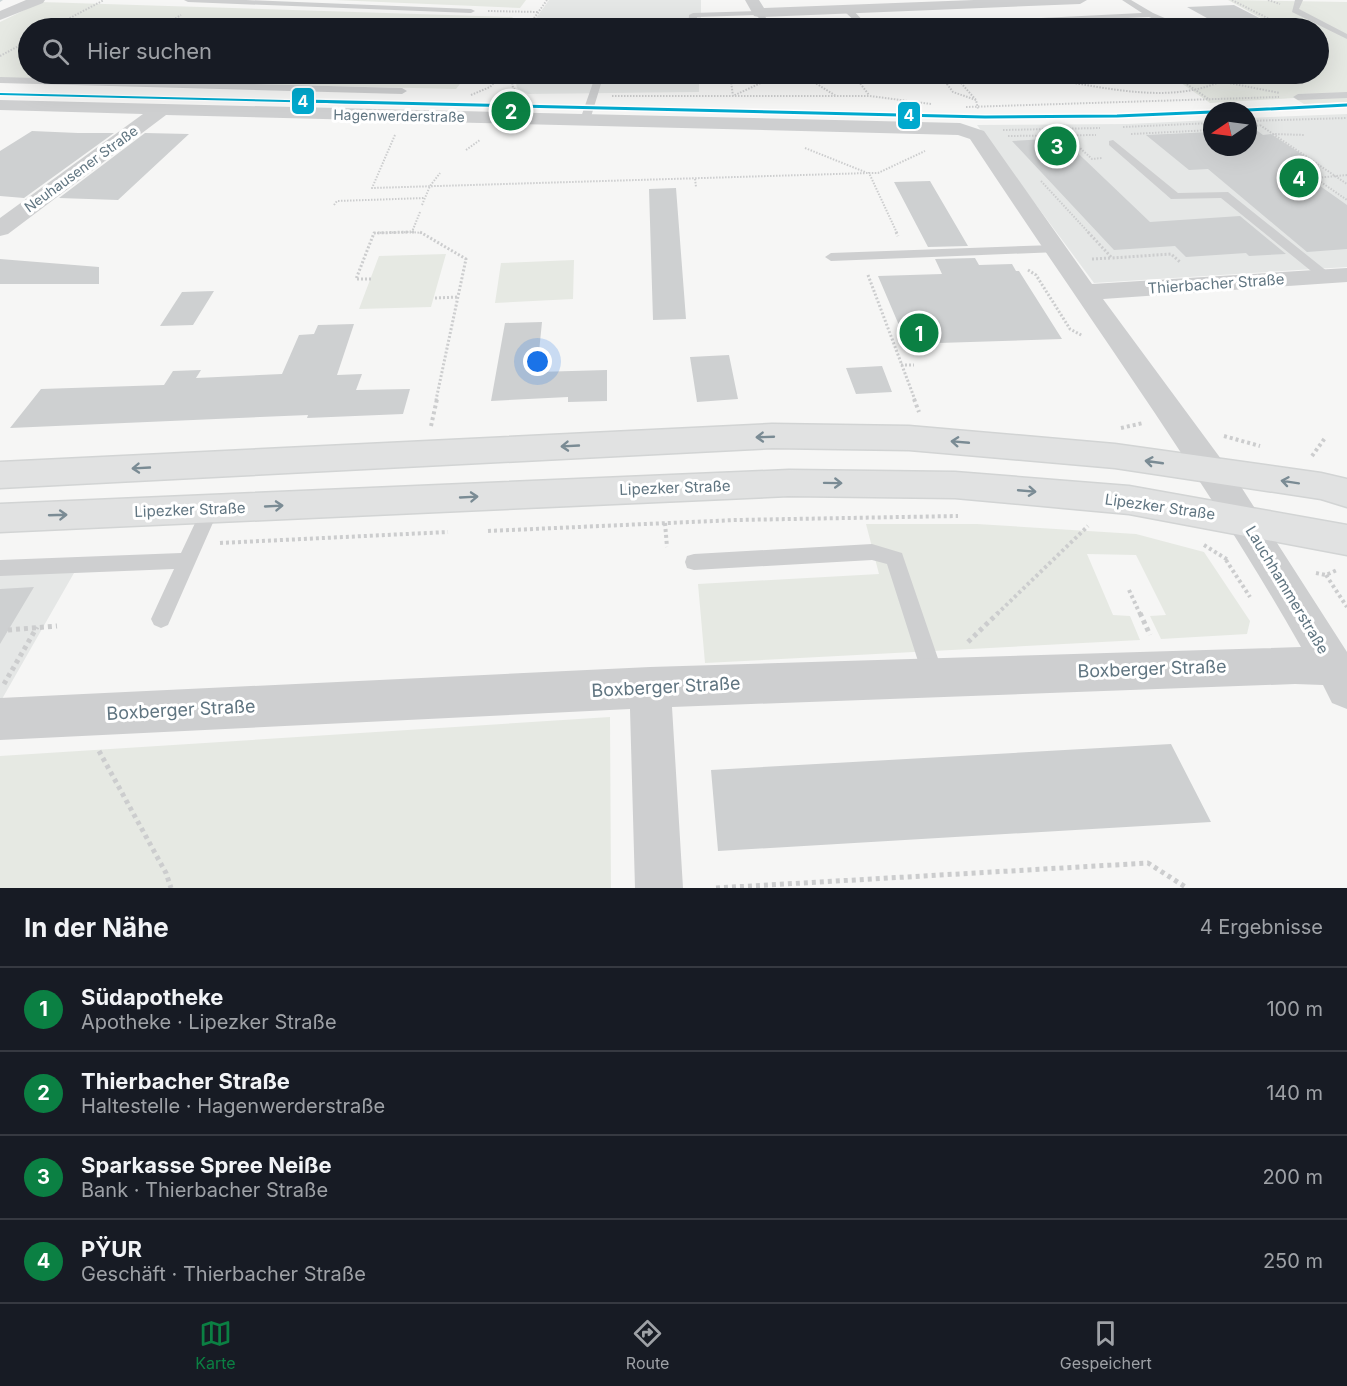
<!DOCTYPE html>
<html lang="de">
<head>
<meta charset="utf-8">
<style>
	:root { --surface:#171b24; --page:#20242c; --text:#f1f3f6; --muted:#9ea1a6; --line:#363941; --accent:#0b8043 }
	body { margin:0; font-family:Inter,sans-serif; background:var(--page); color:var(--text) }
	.compass { position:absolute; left:1203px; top:102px; width:54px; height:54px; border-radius:50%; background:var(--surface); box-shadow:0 6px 24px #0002; rotate:257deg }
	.you { position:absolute; left:538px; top:362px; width:21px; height:21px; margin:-15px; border:4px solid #fff; border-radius:50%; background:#1a73e8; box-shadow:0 0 0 9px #1a73e833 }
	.badge { display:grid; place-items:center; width:39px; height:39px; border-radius:50%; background:var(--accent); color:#fff; font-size:20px; font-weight:700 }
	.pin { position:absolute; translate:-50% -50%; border:3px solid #fff; box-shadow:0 2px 6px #0006 }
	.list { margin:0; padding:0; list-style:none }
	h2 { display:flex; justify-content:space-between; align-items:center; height:78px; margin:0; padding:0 24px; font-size:26px }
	h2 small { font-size:20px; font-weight:400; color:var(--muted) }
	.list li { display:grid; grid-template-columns:39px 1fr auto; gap:18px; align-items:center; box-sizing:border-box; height:84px; padding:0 24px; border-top:2px solid var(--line) }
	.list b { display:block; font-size:22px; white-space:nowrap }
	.list p { margin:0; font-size:20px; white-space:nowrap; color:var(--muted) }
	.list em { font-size:20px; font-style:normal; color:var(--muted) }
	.icon { flex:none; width:33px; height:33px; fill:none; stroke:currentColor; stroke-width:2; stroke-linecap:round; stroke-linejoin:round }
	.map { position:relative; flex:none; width:1347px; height:888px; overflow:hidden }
	.search { position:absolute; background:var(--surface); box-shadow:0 6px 24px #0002; left:18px; right:18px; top:18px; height:66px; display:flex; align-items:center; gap:15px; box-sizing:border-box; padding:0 21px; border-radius:33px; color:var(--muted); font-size:22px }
	.sheet { height:414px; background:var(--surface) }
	nav { display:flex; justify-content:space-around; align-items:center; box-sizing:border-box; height:84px; border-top:2px solid var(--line); background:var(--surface); font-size:16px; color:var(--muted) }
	nav a { display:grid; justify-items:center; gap:3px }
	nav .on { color:var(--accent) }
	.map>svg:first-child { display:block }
	.built { fill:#e5e7e6 }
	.green { fill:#e6e9e3 }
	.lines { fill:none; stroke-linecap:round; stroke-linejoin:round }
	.stream { fill:#cdd6d8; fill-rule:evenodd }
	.building { fill:#ced0d1 }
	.secondary-casing { stroke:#d2d4d4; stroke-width:3 }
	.path-far3 { stroke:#cccdce; stroke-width:2; stroke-dasharray:1.5 1.5; stroke-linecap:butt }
	.path-far2 { stroke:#cccdce; stroke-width:3; stroke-dasharray:2 2; stroke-linecap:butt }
	.path-far1 { stroke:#cccdce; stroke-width:4; stroke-dasharray:3 3; stroke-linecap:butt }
	.path { stroke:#cccdce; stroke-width:5; stroke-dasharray:4 4; stroke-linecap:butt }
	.lane { fill:#cecfd0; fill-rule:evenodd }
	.street { fill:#cecfd0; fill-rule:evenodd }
	.secondary { fill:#e1e2e2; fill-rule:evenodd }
	.tram-1-far1-casing { stroke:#fff; stroke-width:4.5 }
	.tram-1-casing { stroke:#fff; stroke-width:6 }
	.tram-1-far1 { stroke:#00a9ce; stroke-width:2 }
	.tram-1 { stroke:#00a9ce; stroke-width:3 }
	.oneway { stroke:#7a8b94 }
	.labels { text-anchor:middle; stroke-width:6; stroke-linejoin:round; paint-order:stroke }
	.far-street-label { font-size:14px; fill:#607581; stroke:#fff }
	.street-label { font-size:15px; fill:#607581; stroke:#fff }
	.near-street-label { font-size:18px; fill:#607581; stroke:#fff }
	.line-badge { stroke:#fff; stroke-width:2 }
	.badge-label { font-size:16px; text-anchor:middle; font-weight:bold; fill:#fff }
</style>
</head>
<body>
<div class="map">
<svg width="1347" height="888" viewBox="0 0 1347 888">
	<rect width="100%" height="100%" fill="#f6f6f5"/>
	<path class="built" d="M549,0H701V28H529Z
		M514,74H699V92L528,94L517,88Z
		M1347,114V267L1094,283L977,125L1128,124L1212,120V147H1248V118Z
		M82,559L2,699H0V562Z"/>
	<path class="green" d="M334,0H526L520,8Z
		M1228,0L1347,2V102L1304,104L1294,98L1210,103L1168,74H1318V28H1244L1242,27L1274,25Z
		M41,2L513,17L504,28H28V74H468L456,89L0,78V22Z
		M446,254L431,307L359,309L379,256Z
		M574,260L573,299L495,303L501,263Z
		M866,524H977L1136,534L1204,552L1250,621L1247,634L1161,639L1150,616L1166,615L1136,555L1087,554L1113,615L1130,616L1140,640L705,663L698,584L879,574Z
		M610,717L611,888H0V756Z"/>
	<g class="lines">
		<path class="stream" d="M0,0H3L0,2Z"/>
	</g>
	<path class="building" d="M1234,5L1275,26L1225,28L1187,7Z
		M1248,129H1255L1263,135L1271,134L1306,157L1297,158L1304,163L1289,164L1347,205V249L1307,252L1208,169L1189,170L1146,135L1212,132V147H1248Z
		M32,131L78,133H114L24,198L0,196V151Z
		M145,133L189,134L118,200L59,198Z
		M1062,138L1150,222L1240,216L1286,254L1249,256L1246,253L1186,257L1175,246L1114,250L1012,141Z
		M930,181L968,246L928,247L894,182Z
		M676,188L686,319L653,320L649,189Z
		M975,258L979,265L1012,264L1016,271H1019L1062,339L907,344L878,276L942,274L935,259Z
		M0,259L99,267V284H0Z
		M214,291L193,325L160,326L182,292Z
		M542,322L537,372L607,370V401L568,402V397L491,401L505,323Z
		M354,324L337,375L362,374L356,390L410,389L403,414L307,418L308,415L10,428L41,389L164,385L173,371L201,370L196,378L282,374L299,335L314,334L318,325Z
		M729,355L738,399L697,402L690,357Z
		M882,366L892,392L856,394L846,368Z
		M34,587L0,644V589Z
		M1171,744L1211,822L718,851L711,770Z"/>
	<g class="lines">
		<defs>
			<path id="secondary" d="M772,424L909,426L1115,444L1321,473L1347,479V507L1321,499L1115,468L909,450L772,448L0,488V462Z
				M789,470L955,472L1129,486L1347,525V555L1129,514L955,498L789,496L0,532V504Z"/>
		</defs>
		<use href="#secondary" class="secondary-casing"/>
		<path class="path-far3" d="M1232,0L1285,27
			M1268,0L1280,4
			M488,11L539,12
			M51,28L104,0
			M160,28L181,15
			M264,28L274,21
			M527,28L547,0
			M1318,52L1321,53L1318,54
			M0,56L28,41
			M511,74L513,88L521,95
			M730,74L733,96L780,74
			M801,74L836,96
			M853,74L869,95
			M953,74L976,100L978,109
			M1172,74L1210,100
			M1183,74L1280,93
			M471,95L490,87L502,74
			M612,96H870L931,104
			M976,100L953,92L947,84C963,74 983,75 1001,75C1078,75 1164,116 1236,74
			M966,107L1279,97
			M1248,121L1347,118
			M1260,125L1273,134L1305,135
			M1123,127L1212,123
			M1248,128L1260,125
			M1003,130L1100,128
			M1131,134L1212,130
			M1273,134L1347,184
			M395,135L372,188L869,173
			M1008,136L1096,135
			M1067,136L1092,159L1102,158
			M805,148L865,172
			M466,150L480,140
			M1347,175L1315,178L1347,200
			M695,179L696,187
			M1041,181L1089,233
			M334,205L337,201L425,198
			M422,205L430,186L440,173
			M420,212L412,232L422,233
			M374,233L411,232
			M897,233L869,173H878L925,151"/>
		<path class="path-far2" d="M412,232H415
			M420,232L466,259L436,400
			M896,232L898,236
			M1088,232L1112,258L1171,254L1180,262
			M1092,259L1111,258
			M1028,270L1036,275L1070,329L1083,336
			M868,275L915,400
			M371,279H356L374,233L411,232
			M435,298L458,297
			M901,365H914"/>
		<path class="path-far1" d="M914,399L919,412
			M431,426L437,399
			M1121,428L1143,423
			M1224,436L1260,446
			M1312,456L1325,438
			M665,523L667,547
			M488,531L736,520L958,516
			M220,543L448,532
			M1204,545L1228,560
			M1226,560L1250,597
			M1316,573L1326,575L1337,570
			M1326,575L1347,607
			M1129,590L1140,614
			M997,614L1088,526"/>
		<path class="path" d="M1140,613L1150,635
			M8,630L57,626
			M968,642L998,613
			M4,684L37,627
			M99,751L166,873L171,888
			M716,888L1148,863L1187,888"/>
		<path class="lane" d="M184,0H246L471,9L475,11L471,13L188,2Z
			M1122,0H1131L1153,13L1181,25L1178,28H1170L1172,26L1149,17L918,28H875L879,26L1142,13Z
			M1295,0H1303L1299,9L1347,34V39L1292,12Z
			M844,7H850L870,28H862L844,11Z
			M759,11H762L772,28H764L757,15L697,17L696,28H688L689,15L693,13Z
			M596,74H604L590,120L582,122L580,120Z
			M0,77L402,88L407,91L402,94L0,83Z
			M1347,92V98L1298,100L1293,97L1298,94Z
			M1113,140L1178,193L1228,192L1333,276L1331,279H1321L1221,198L1171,199L1109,145V141Z
			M1054,245L1060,249L1058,252L831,261L825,257L831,253Z
			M210,502L216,504L219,509L168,625L161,628L154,625L151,619L174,569L0,576V560L181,553L204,504Z
			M872,544L902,553L904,559L944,676L941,683L933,686L925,683L887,564L872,560L694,570L687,568L685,562L687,556L694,554Z"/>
		<path class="street" d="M26,0H45L43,3L0,20V11Z
			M745,0H759L764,8L974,0H1087L1080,4L759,17L754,16Z
			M0,100L960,123L984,131L1092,284L1347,268V282L1103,299L1238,482L1347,652V709L1332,703L1323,685L1295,684L672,707L683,888H635L630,709L0,740V698L650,667L1301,647C1201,471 1081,308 970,139L958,135L166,115L8,234L0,236V218L143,114L0,110Z"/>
		<use href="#secondary" class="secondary"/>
		<defs>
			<path id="tram-1-far1" d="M0,94L368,103"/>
			<path id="tram-1" d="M304,101L985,117L1117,116L1212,112
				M1228,111L1347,105"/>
		</defs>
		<use href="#tram-1-far1" class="tram-1-far1-casing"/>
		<use href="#tram-1" class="tram-1-casing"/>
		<use href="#tram-1-far1" class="tram-1-far1"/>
		<use href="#tram-1" class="tram-1"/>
	</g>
	<defs><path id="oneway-shaft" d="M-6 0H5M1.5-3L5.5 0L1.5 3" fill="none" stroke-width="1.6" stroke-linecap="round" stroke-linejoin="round" transform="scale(1.5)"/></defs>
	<g class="oneway">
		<use href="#oneway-shaft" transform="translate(765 437) rotate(178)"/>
		<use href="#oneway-shaft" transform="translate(960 442) rotate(-175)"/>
		<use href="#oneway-shaft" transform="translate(570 446) rotate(177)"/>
		<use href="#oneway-shaft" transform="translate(1154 462) rotate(-172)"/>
		<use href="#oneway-shaft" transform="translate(141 468) rotate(177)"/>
		<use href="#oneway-shaft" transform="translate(1290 482) rotate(-171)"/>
		<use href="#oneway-shaft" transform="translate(833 483) rotate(1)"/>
		<use href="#oneway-shaft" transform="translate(1027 491) rotate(5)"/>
		<use href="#oneway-shaft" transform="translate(469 497) rotate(-3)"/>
		<use href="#oneway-shaft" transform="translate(274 506) rotate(-3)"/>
		<use href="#oneway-shaft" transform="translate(58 515) rotate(-2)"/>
	</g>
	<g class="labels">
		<g class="far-street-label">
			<text transform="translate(399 116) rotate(1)" y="5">Hagenwerderstraße</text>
			<text transform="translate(81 169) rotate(-36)" y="5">Neuhausener Straße</text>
		</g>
		<g class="street-label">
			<text transform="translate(1216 284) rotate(-4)" y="5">Thierbacher Straße</text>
			<text transform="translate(675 488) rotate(-2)" y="5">Lipezker Straße</text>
			<text transform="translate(1160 507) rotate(8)" y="5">Lipezker Straße</text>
			<text transform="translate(190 510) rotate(-2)" y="5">Lipezker Straße</text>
			<text transform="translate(1287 590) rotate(59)" y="5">Lauchhammerstraße</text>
		</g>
		<g class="near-street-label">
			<text transform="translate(1152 669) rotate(-2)" y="6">Boxberger Straße</text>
			<text transform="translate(666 687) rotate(-3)" y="6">Boxberger Straße</text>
			<text transform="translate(181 710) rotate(-3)" y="6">Boxberger Straße</text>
		</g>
	</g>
	<g class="line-badge">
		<rect x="291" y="87" width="24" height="28" rx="6" fill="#00a9ce"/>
		<rect x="897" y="101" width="24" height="29" rx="6" fill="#00a9ce"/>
	</g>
	<g class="badge-label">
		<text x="303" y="107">4</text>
		<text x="909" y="121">4</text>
	</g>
</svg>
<svg class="compass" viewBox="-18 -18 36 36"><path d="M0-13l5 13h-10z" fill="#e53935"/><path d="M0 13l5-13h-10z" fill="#9ea1a6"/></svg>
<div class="you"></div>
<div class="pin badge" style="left:919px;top:333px">1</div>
<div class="pin badge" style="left:511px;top:111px">2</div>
<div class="pin badge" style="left:1057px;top:146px">3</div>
<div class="pin badge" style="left:1299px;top:178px">4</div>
<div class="search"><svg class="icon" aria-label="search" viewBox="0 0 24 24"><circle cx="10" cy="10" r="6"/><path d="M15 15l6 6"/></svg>Hier suchen</div>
</div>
<section class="sheet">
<h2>In der Nähe<small>4 Ergebnisse</small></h2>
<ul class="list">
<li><span class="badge">1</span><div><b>Südapotheke</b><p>Apotheke · Lipezker Straße</p></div><em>100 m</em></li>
<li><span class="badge">2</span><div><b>Thierbacher Straße</b><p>Haltestelle · Hagenwerderstraße</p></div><em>140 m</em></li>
<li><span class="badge">3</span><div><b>Sparkasse Spree Neiße</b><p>Bank · Thierbacher Straße</p></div><em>200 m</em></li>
<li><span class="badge">4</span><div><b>PŸUR</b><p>Geschäft · Thierbacher Straße</p></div><em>250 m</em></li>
</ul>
</section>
<nav>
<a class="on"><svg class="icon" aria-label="map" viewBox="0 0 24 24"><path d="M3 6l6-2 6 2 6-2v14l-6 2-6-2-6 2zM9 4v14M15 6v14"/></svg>Karte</a>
<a><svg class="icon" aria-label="directions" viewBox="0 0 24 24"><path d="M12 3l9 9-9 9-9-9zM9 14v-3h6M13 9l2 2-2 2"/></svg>Route</a>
<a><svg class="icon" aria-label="saved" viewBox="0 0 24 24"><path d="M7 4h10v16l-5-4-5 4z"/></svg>Gespeichert</a>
</nav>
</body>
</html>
